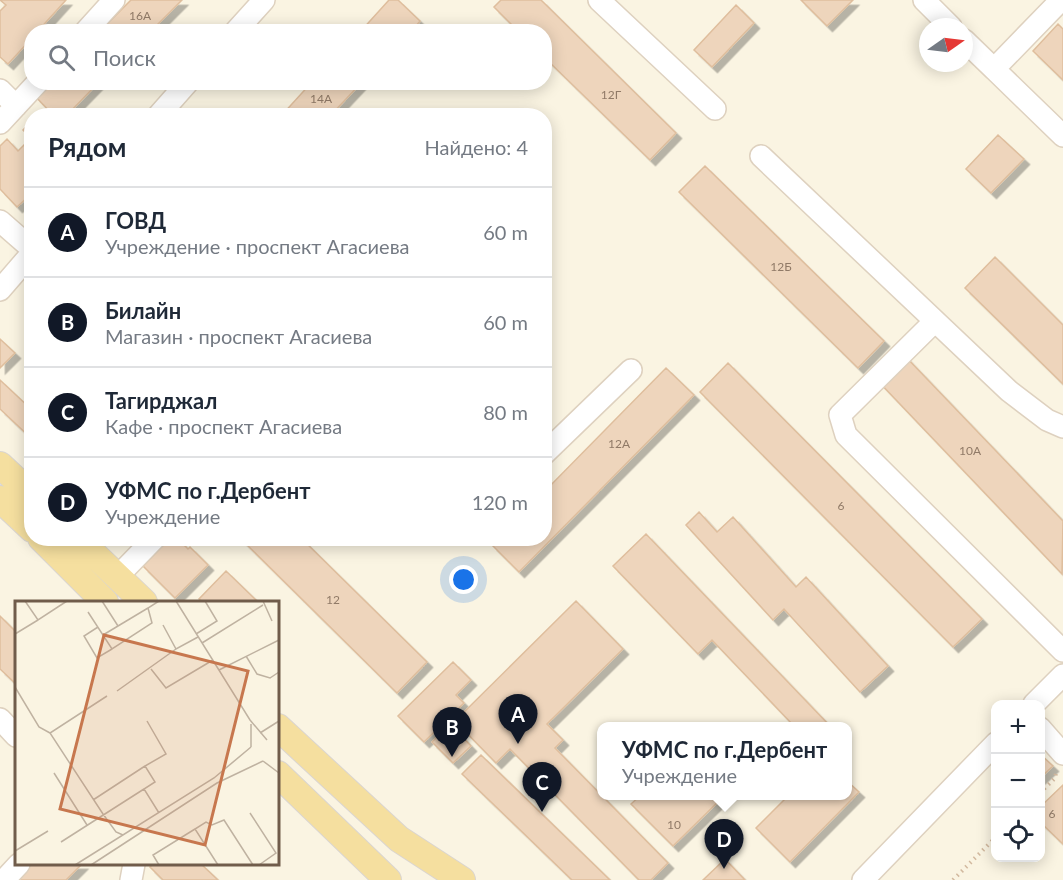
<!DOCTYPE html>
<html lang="ru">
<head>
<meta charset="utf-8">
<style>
	:root { --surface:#fff; --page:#f6f6f7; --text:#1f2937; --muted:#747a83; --line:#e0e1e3; --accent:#111827 }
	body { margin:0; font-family:Lato,sans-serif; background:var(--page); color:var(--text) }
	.controls { position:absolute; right:18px; bottom:18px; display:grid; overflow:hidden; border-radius:12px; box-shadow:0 3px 15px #0003 }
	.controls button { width:54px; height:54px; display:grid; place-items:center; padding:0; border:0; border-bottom:2px solid var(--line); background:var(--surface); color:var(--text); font:30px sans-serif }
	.compass { position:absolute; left:919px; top:18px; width:54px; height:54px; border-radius:50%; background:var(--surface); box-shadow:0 3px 15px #0003; rotate:76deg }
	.you { position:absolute; left:464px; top:580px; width:21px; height:21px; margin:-15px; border:4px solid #fff; border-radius:50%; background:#1a73e8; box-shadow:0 0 0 9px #1a73e833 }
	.badge { display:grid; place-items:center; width:39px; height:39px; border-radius:50%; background:var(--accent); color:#fff; font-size:20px; font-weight:700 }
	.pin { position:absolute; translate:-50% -50px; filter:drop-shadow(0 2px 3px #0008) }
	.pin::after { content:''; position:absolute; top:32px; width:21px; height:18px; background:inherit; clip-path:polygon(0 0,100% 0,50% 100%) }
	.popup { position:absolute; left:597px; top:722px; width:255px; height:78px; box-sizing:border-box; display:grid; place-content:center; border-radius:12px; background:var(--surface); filter:drop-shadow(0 2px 4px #0005); font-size:20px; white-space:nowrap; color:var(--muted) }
	.popup b { font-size:22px; color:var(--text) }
	.popup::after { content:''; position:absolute; left:50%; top:100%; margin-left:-12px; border:12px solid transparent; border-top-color:var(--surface) }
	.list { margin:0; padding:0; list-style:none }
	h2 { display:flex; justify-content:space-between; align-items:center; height:78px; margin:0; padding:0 24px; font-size:26px }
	h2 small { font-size:20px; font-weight:400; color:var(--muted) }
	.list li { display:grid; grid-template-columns:39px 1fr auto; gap:18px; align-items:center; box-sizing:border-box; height:90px; padding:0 24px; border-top:2px solid var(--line) }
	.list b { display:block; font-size:22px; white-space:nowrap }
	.list p { margin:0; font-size:20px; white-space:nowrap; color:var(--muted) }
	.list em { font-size:20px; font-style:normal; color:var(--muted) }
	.icon { flex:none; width:33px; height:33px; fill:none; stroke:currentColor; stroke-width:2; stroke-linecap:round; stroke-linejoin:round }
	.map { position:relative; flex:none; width:1063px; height:880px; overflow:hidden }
	.search { position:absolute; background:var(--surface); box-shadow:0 3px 15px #0003; left:24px; top:24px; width:528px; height:66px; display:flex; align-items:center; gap:15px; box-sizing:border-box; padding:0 21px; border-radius:24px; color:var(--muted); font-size:22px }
	.panel { position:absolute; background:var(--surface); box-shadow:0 3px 15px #0003; left:24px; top:108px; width:528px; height:438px; border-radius:24px }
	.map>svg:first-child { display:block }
	.building { fill:#eed5bc; stroke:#dfbe9d; stroke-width:1.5; filter:url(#shadow) }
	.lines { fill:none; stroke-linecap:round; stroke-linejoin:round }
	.minor-casing { stroke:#ded1bf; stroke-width:24 }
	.major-casing { stroke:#dad5d0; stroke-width:28 }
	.path { stroke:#d2b99f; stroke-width:4; stroke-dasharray:1.5 4.5; stroke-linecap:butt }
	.minor { stroke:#fff; stroke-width:21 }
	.major { stroke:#f5df9f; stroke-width:26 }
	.labels { text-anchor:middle; stroke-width:4.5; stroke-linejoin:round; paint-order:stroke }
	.number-label { font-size:12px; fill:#907a67 }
	.inset-road { fill:none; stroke:#bfb2a1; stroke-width:1.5 }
	.view { fill:#c7774e; fill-opacity:0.15; stroke:#c7774e; stroke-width:3 }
	.inset-edge { fill:none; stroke:#705c4b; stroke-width:3 }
</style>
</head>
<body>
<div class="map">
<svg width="1063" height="880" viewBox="0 0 1063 880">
	<defs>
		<filter id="shadow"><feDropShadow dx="5.5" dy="5.5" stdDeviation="0" flood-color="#0004"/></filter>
	</defs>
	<rect width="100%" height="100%" fill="#faf4e2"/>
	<path class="building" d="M0,0H66L37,32H32V38L8,64L0,57V11L6,5Z
		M131,0H182L150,32H99Z
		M389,0H398L420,21L411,32H360Z
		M501,0H541L676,133L650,160L544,57V32H519L494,7Z
		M801,0H853L827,26Z
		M736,5L754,23L712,67L694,50Z
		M1058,24L1063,29V80L1033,51Z
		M48,82H99L66,116H54L35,96Z
		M312,82H362L330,116H281Z
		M32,121V193L17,207L0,189V146L7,139L18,151L31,138L23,130Z
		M998,135L1024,159L991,193L966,169Z
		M705,166L884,341L858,368L679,192Z
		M995,257L1063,325V384L965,288Z
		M0,339L15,353L0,368Z
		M904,355L1063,521L1062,574L878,381Z
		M728,363L982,619L953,647L700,392Z
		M666,368L694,395L519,572L492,545L498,538H544V492Z
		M0,380L32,410V439L0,409Z
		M699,512L717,532L733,517L796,587L806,577L888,666L860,692L784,609L773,620L686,525Z
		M646,534L830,726H794L712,640L698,654L613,566Z
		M170,538H177L188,549L190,547L208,565L175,598L143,566Z
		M240,538H301L427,662L397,693Z
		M226,571L258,602H203L199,599Z
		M576,601L623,649L547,724L563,740L555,748L668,863L651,880H639L510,749L496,763L455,721Z
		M0,616L16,632V684L0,669Z
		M453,662L471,680L456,695L464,703L424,742L398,716Z
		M450,724L471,746L453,763L432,742Z
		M1040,754L1053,766L1040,778Z
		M481,755L610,880H572L462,774Z
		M847,781L859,792L790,862L756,828L788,796H847Z
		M1063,785V844L1040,822V807Z
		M640,796H724L673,846L631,804Z
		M725,859L745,880H703Z
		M32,864H82L66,880H16Z
		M153,864H201L218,880H163L150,867Z"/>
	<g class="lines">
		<defs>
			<path id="minor" d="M599,0L715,109
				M924,0L951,27
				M1061,0L994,69L1063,136
				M85,32L114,0
				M235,32L264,0
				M964,40L994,69
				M0,90L16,106
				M158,116L188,82
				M0,123L38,82
				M761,156L1009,391L1047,420L1063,427
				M0,221L32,249
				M0,290L32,253
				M935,321L840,415L846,435L1063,651
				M544,454L631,370
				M117,577L155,538
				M1034,704L1063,675
				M0,719L16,736
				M1040,728L1063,754
				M4,880L19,864
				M131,880L134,864
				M863,880L996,743"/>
			<path id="major" d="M0,465L32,495
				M0,499L32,529
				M41,538L105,602
				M77,538L144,602
				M278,727L399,839L462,880
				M278,774L388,880"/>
		</defs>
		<use href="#minor" class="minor-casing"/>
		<use href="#major" class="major-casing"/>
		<path class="path" d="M1040,793L1055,778L1056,773
			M953,880L996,837"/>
		<use href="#minor" class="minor"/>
		<use href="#major" class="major"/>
	</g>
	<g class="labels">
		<g class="number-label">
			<text x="140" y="20">16А</text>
			<text x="611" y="99">12Г</text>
			<text x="321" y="103">14А</text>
			<text x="781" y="271">12Б</text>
			<text x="619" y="448">12А</text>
			<text x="970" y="455">10А</text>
			<text x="841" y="510">6</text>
			<text x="333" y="604">12</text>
			<text x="1052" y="818">6</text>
			<text x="674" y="829">10</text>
		</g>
	</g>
	<g transform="translate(15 601)">
		<rect width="264" height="264" fill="#faf4e2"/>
		<path class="inset-road" d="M10,0L23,19L52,0M87,0L103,25M161,0L235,119L252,139M248,0L257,20M73,11L97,48L137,22L133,7L144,0M148,24L161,48L183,36M83,26L69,35L82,57L97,48M0,33L23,19M181,33L202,20L190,0M88,34L133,7M187,42L248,4M231,55L242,73L255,77L264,71M136,68L151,87L198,59M204,69L264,39M0,86L24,126L35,132M102,90L161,48M92,95L35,132L88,213L101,231L108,234M132,120L151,153L130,165L140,181L129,188L144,212M245,132L264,120M236,146V123M248,160L264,172M39,172L72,224M78,199L130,165M235,212L261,252L244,264M46,241L129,188M0,250L33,230M60,264L199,177L236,146M76,264L202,182L248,160M144,264L138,254L180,228M203,264L180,228L191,221L197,224L209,219L238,264"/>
		<path class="view" d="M89,34L233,70L190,244L45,208Z"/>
		<rect width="264" height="264" class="inset-edge"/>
	</g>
</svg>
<div class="controls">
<button>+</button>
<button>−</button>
<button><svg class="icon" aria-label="locate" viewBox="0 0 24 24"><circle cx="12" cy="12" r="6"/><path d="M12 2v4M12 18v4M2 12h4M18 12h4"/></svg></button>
</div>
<svg class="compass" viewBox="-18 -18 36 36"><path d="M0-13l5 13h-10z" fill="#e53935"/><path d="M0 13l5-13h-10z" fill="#747a83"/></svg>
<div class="you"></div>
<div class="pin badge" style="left:518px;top:744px">A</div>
<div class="pin badge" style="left:452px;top:757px">B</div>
<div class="pin badge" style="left:542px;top:812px">C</div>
<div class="pin badge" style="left:724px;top:869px">D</div>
<div class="popup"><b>УФМС по г.Дербент</b>Учреждение</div>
<div class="search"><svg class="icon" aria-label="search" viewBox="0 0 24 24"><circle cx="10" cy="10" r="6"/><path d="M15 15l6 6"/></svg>Поиск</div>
<section class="panel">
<h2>Рядом<small>Найдено: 4</small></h2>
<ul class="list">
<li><span class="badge">A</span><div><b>ГОВД</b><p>Учреждение · проспект Агасиева</p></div><em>60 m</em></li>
<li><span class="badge">B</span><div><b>Билайн</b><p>Магазин · проспект Агасиева</p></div><em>60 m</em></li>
<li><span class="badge">C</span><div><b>Тагирджал</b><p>Кафе · проспект Агасиева</p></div><em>80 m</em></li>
<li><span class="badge">D</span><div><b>УФМС по г.Дербент</b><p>Учреждение</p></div><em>120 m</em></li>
</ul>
</section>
</div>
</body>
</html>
